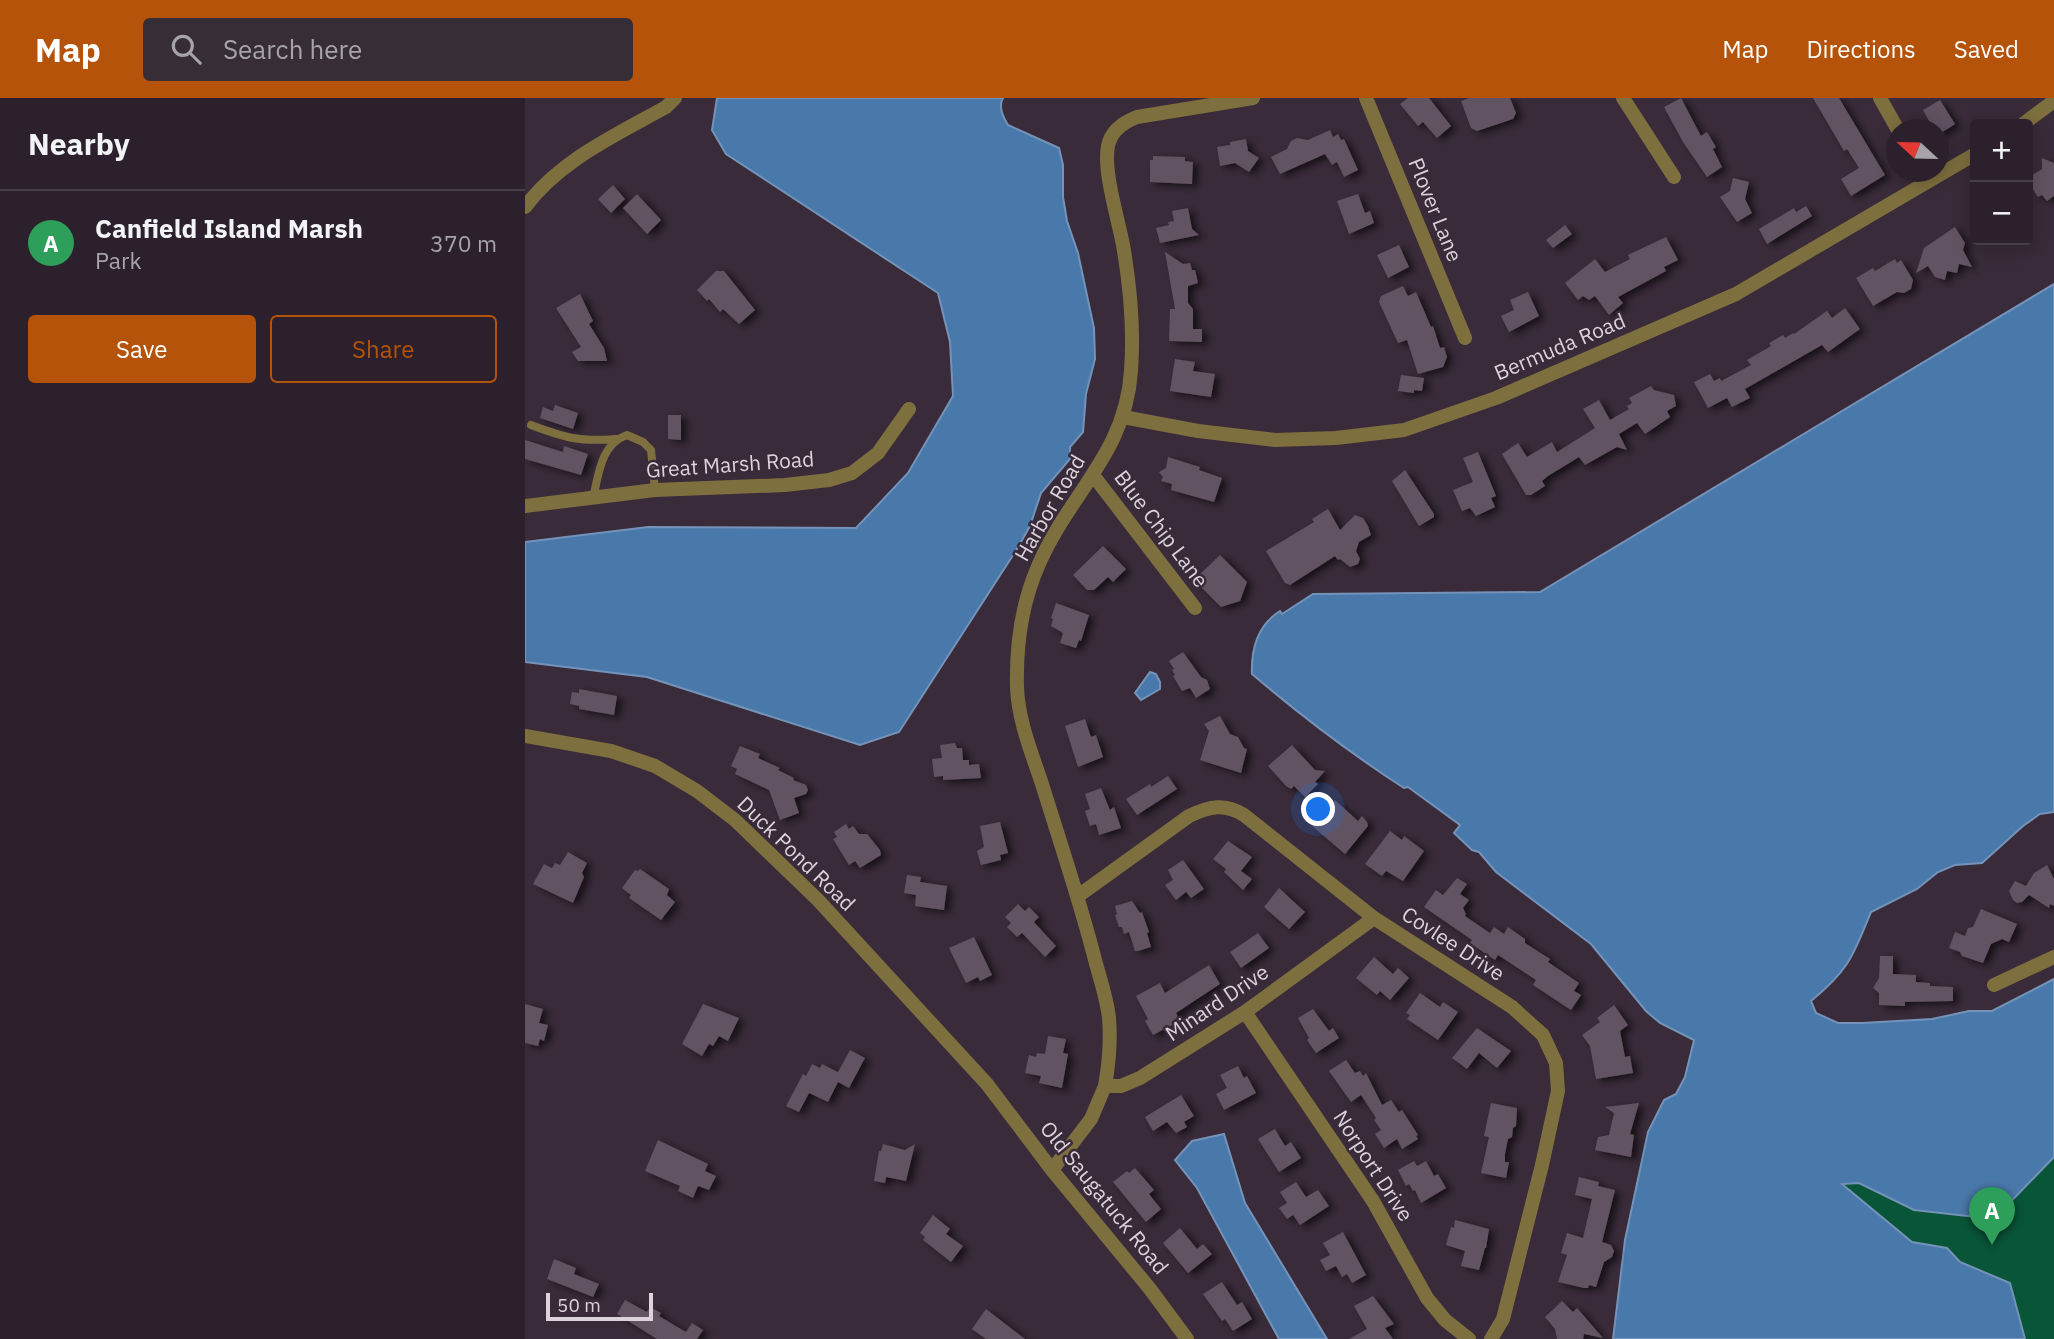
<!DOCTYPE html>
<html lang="en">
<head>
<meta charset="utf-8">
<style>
	:root { --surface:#2b202b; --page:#372d37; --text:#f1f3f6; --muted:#a6a3a9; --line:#473e47; --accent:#b45309 }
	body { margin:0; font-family:"IBM Plex Sans",sans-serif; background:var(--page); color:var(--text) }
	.controls { position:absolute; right:21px; top:21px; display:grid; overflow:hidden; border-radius:7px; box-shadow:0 4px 18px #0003 }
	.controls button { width:63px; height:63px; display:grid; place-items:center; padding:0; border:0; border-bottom:2px solid var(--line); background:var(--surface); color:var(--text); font:35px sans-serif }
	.compass { position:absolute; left:1361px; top:21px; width:63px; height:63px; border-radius:50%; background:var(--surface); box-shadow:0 4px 18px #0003; rotate:292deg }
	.scale { position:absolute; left:21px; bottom:18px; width:107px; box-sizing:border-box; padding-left:7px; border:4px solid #ddd3dc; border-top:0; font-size:19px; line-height:24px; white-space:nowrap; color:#ddd3dc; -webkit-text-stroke:5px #392b39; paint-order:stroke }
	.you { position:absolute; left:794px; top:712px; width:24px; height:24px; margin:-18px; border:5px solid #fff; border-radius:50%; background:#1a73e8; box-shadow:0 0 0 10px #1a73e833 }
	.badge { display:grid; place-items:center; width:46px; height:46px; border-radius:50%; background:var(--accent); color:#fff; font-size:23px; font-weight:700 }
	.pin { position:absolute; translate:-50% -58px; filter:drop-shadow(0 2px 4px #0008) }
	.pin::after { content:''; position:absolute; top:37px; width:24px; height:21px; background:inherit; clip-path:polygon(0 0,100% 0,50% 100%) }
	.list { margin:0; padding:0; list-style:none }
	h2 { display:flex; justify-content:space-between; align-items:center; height:91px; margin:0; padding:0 28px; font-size:30px }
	h2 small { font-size:23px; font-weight:400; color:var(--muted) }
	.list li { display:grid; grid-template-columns:46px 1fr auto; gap:21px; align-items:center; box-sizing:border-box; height:105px; padding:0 28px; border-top:2px solid var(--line) }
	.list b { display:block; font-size:26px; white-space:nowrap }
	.list p { margin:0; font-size:23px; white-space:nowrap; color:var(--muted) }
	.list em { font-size:23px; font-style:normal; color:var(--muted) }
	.actions { display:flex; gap:14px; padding:21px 28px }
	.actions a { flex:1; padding:16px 0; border:2px solid var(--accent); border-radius:7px; text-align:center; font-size:24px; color:var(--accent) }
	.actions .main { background:var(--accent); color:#fff }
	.icon { flex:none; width:38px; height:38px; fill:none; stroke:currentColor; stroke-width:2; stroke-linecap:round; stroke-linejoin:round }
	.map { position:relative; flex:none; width:1529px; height:1241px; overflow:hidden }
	header { display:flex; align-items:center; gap:42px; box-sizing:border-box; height:98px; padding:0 35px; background:var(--accent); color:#fff }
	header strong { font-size:33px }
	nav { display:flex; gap:38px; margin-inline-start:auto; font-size:24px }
	.search { width:490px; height:63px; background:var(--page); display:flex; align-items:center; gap:18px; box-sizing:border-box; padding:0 24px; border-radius:7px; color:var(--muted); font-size:26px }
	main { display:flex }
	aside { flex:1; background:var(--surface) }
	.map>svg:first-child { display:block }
	.green { fill:#085538 }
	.water { fill:#4978aa; stroke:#7593b9; stroke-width:2 }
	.building { fill:#625262; filter:url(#shadow) }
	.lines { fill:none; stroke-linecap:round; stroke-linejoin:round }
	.service { stroke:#7e6f3f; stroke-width:8 }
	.minor { stroke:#7e6f3f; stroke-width:14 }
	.labels { text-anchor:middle; stroke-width:5; stroke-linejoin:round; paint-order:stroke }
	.street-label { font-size:21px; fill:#ddd3dc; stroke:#392b39 }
</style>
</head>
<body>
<header>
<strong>Map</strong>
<div class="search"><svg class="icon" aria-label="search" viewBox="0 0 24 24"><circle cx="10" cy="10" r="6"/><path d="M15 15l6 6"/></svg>Search here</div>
<nav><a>Map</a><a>Directions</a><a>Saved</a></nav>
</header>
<main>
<aside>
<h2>Nearby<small></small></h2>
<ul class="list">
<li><span class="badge" style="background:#2e9e5b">A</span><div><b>Canfield Island Marsh</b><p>Park</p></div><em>370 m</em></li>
</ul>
<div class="actions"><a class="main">Save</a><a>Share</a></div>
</aside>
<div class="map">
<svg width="1529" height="1241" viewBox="0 0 1529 1241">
	<defs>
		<filter id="shadow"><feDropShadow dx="5.5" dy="3" stdDeviation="3.5" flood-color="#0009"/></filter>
	</defs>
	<rect width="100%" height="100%" fill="#392b39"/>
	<path class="green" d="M1529,1059V1241H1500L1485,1185L1435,1164L1422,1150L1387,1144L1315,1086L1334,1085L1389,1112L1469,1120Z"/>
	<path class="water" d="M192,0H478C473,8 478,19 483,27L534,50L538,67V99L542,123L553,155L569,230L570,261L561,296L558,334L545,349V361L516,395L505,428L492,451L374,634L335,647L122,579L0,564V444L123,429L331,430L383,375L428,298L425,244L413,195L201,56L187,32Z
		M1529,186V714L1515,716L1498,728L1457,765L1430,767L1413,774L1392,791L1346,814C1328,858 1324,872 1286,903L1291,915L1313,925H1337L1407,921L1444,913H1467L1529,881V1059L1469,1121L1389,1112L1334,1085L1317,1086L1387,1144L1422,1150L1435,1164L1485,1185L1500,1241H1088L1100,1142L1123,1034L1139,1002L1151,996L1160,979L1169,942L1135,925L1121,913L1066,846L971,774L954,754L947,752L929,735L935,727L883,689L879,690C825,655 775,617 727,576C726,551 733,527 755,513L757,516L788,496L1015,494Z
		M625,574L631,576L635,584V591L616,602L610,595Z
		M699,1036L720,1105L802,1241H754L672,1090L650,1062L667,1043Z"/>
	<path class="building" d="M883,0H904L926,28L912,40L898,24L893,28L875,6Z
		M944,0H985L991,15L988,21L952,33L946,30L936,3Z
		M1156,0L1176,38L1182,34L1191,49L1188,51L1197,69L1182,79L1158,44L1139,9Z
		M1288,0H1314L1360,77L1326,98L1316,81L1334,70L1322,51L1319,53Z
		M1415,2L1430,26L1413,37V32H1409L1398,12Z
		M805,32L808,39L813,36L816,42L819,41L833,72L819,79L812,64L807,67L800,56L755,76L746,59L762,51L766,43L772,40L783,42Z
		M721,41L723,53L734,60L724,74L710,65L695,68L692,49L705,47V44Z
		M628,58L660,59V63L668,64L667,86L625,84V62H628Z
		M1517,60L1529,65V98L1522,103L1517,97L1513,99L1503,84V80L1517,71Z
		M1208,80L1224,84L1220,101L1227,115L1212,124L1195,99L1205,93Z
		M88,87L100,101L86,115L73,101Z
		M112,96L136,122L122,136L98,110Z
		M833,96L840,115L845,113L849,125L824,136L812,103Z
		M1281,108L1287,118L1242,146L1234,131L1269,110L1271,114Z
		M663,110L667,131L674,137L635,145L631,130L644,127L643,124L649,123L647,113Z
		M1040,127L1047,136L1028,150L1021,142Z
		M1430,129L1440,145L1438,152L1447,169L1434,166L1432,175L1422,173L1420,182L1410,179L1403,168L1391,175L1399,150Z
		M1141,139L1153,162L1139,169L1141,173L1093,199L1098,205L1084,217L1070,198L1064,202L1058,198L1053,202L1040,185L1070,161L1080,174L1105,161L1103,157Z
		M874,147L884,169L863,180L852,157Z
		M640,154L658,166L665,165L667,172H670L673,185L663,188V205L668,211V231H677V244L644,243L645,211H650Z
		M1370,161L1372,165L1376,162L1388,182L1386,191L1379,195L1372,194L1348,208L1331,180L1348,170L1350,173Z
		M191,173H199L230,212L214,226L198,211L195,214L184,201L182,203L172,192Z
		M878,188L883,198L891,194L906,229L908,228L915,250L919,249L922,259L918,269L893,276L882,242L873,245L854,204L856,198Z
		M1003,194L1014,218L984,234L976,218L989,212L985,202Z
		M55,196L68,223L64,226L79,250L82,263H53L47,254L56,249L31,210Z
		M1320,210L1335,231L1303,254L1297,247L1220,291L1225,300L1207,309L1202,300L1183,310L1169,284L1185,276L1189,283L1195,280L1196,283L1226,267L1222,262L1246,248L1244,245L1258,237L1260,240L1268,235L1269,236L1302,213L1307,220Z
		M650,261L670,264L668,273L690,276L686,299L645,293Z
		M876,277L899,280L897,293L889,292V295L873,293Z
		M1126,288L1129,292L1149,297L1151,308L1142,313L1145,319L1120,336L1112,325L1094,336L1102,352L1092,349L1060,367L1054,359L1023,378L1017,383L1020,388L1006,397H1001L977,356L993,345L1002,359L1027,344L1032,354L1070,330L1058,311L1074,302L1085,322L1104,311L1102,308L1107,305L1104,300Z
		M30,307L53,315L48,331L15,320L18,309L28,313Z
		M143,317H156V342L143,341Z
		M0,342L38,354L39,348L63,356L56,377L0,361Z
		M953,354L971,398L966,400L970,409L951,418L945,410L937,413L928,392L948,384L938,360Z
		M643,359L675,369L674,372L697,380L689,404L646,392L647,386L636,383L638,379L634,374L641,370Z
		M880,372L909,416V419L894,428L867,383Z
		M803,411L815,432L830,417L838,420L843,428L846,437L834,444L831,453L835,461L833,466L825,469L815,461L813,462L810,458L765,487L760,485L741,453L789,424L787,421Z
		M578,448L601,471L588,484L583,479L569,492H562L548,477Z
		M695,457L722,484L715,503L696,509L669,482Z
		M531,505L564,517L556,543L554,542L551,550L535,545L538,535L526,528L528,521L526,520Z
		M658,554L676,579L682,582L685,591L671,600L665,590L657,593L648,578L650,577L647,572L649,571L644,563Z
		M54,591L92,598L89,617L54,611V608L45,606L47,594L54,595Z
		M695,618L705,636L713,639L719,650L722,651L716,675L675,662L684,633L679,626Z
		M560,621L566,639L571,637L578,659L553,669L540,628Z
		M430,645L432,650H437L438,662H444V667L454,666L456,680L418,682V678L409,679L407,661L417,660L415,647Z
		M767,647L790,672L800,673L790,684L793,686L780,699L769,688L766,691L761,688L743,668Z
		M215,648L235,656L233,660L255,670L253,672L269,680L268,682L281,687L283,692L281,696L269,700L274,715L255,722L244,692L210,676L212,671L206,668Z
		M643,678L652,691L612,717L601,701L625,686L626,689Z
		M576,690L585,712L589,709L596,730L574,737L571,726L565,728L560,713L565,711L560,696Z
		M810,702L833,723L837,718L842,724L843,728L820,756L787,728Z
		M475,724L483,755L475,757L476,762L456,767L452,753L459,749L455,728Z
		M321,726L324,731L328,728L334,736H342L355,752L356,757L335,770L330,763L324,767L308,741L312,739L309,734Z
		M865,733L877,742L879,738L899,753L878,783L861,773L857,778L840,766Z
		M703,743L727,759L716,773L727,781L718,792L699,774L701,771L688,761Z
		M43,754L62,765L57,775L59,779L48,805L8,786L19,766L27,770L30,765L35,767Z
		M658,762L679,791L666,800L661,794L651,802L640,787L648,782L643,772Z
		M1522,767L1529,781V808L1525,806L1524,810L1504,797L1497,804L1492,805L1488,802L1484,793L1490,783L1501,788L1509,775Z
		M115,771L144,791L142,797L150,804L136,822L104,800L106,797L97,790L110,772L113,773Z
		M382,777L396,779L395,784L422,788L419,812L390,808L391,797L379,795Z
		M932,780L942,786L935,796L944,802L938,810L941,816L940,818L965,835L969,829L979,836L983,829L1000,841V845L1025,861L1023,864L1054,885L1049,893L1056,897L1046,912L1008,887L1011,882L973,857L970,862L945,845L947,842L899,809L911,792L918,797Z
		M754,790L780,814L764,831L739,809Z
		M607,803L615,815L617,814L624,834L622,835L626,849L613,853H610L604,834L599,836L597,829H594L590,817L592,816L590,808Z
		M493,806L500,813L504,809L514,819L509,824L531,848L520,859L497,835L492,839L482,829L486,825L480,819Z
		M1456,811L1492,826L1484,844L1477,841L1466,846L1458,865L1437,858L1435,854L1424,850L1430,834L1440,838L1443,830L1448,829Z
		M733,835L744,850L716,870L705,854Z
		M449,839L467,877L455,883L453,879L441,885L424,850Z
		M1355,858H1368V876L1391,877V884L1405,885V888L1428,889V903L1380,904V908L1354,907V895L1348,890L1354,880Z
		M849,859L868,876L873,870L884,880L865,902L855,893L852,897L831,880Z
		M684,867L695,886L651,915L655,923L628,937L620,923L623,921L611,898L635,885L640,895Z
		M895,895L915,909L918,904L933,914L913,942L882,921L885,917L881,915Z
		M0,906L18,911L14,925L23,927L19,943L15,941L13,948L0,945Z
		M178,906L214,920L203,943L194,938L188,948L184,946L177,958L157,946Z
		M1089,907L1103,927L1095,933L1100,959L1105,958L1108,975L1071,981L1065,948L1057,937L1075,924L1072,920Z
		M788,911L804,933L808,930L814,940L791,955L782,942L784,940L773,920Z
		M952,930L986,953L972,970L954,955L942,971L927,960Z
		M523,938L541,941L538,955L543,956L537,990L514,985L516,978L500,975L504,957L511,959L512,955L520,956Z
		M325,952L340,960L324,990L313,984L303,1004L284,995L274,1014L261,1008L278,976L281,978L287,966L295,970L297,966L313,974Z
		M821,962L830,975L835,973L838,978L841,975L857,1007L866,1002L874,1014L877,1012L893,1037L891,1038L893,1041L877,1051L872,1041L859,1050L850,1036L856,1032L849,1022L851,1020L836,997L826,1004L804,973Z
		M713,968L719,980L722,978L731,995L699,1012L691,996L702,990L695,977Z
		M656,997L669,1018L659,1024L662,1029L651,1035L642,1024L628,1033L620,1019Z
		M966,1005L992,1010L991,1028L988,1030L987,1039L983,1041L980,1056V1064H984L981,1080L956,1075L964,1039L959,1038Z
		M1114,1005L1105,1036L1109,1037L1106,1059L1070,1052L1073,1039L1084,1037L1089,1015L1080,1009Z
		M750,1031L760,1048L766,1044L776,1060L754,1074L733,1041Z
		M133,1042L183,1066L180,1073L191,1078L184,1092L173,1088L168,1100L153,1093L155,1088L120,1073Z
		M358,1046L380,1052L390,1046L381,1083L361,1079L360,1085L349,1083L354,1053H356Z
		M889,1063L892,1068L901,1063L909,1078L913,1076L921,1090L896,1105L890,1092L888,1093L884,1086L881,1088L873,1072Z
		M610,1070L629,1092L624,1096L636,1111L621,1124L588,1084L602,1073L604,1075Z
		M1054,1079L1074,1084L1073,1088L1090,1092L1077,1144L1086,1147L1089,1153L1087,1159L1079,1164L1071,1189L1064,1187L1063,1190H1059L1033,1184L1042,1157L1036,1155L1042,1135L1058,1140L1067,1101L1050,1097Z
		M771,1084L781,1099L793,1092L804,1108L775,1127L768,1117L762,1121L754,1110L762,1105L755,1094Z
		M408,1117L425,1131L421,1136L438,1148L426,1164L398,1142L400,1139L395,1135Z
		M930,1122L964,1131L961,1150H960L954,1172L936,1168L940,1153L921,1147L926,1129L929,1130Z
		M655,1130L672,1151L678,1146L687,1156L663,1175L638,1145Z
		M818,1134L841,1177L827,1185L822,1176L817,1179L811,1168L801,1173L795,1162L805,1157L798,1145Z
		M29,1161L51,1170L49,1176L74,1186L68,1199L22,1181Z
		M697,1184L712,1207L717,1204L727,1221L708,1233L700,1221L697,1223L678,1196Z
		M848,1198L869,1226L860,1230L868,1241H824L842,1231L829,1208Z
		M100,1202L122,1214L125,1209L136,1215L134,1218L161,1234L167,1225L178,1232L172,1241H132L92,1216Z
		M1037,1203L1048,1214L1052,1210L1078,1240L1059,1236L1058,1241H1032L1030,1231L1020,1219Z
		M461,1211L500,1241H461L447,1231Z"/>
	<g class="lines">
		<path class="service" d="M6,327C40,340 55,344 91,341
			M68,400C74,375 76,346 102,337L118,344L126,352L130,392"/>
		<path class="minor" d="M841,0L940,240
			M1098,0L1149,79
			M1355,0L1373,32
			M1498,26L1529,3
			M0,109C35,62 91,37 141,9L150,0
			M598,319L673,333L750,342L811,340L879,332L971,300L1211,196L1450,56
			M568,377L670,510
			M0,408L130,392L260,387L304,382L327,375L353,355L384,311
			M0,638L86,653L130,668L172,693L210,722L293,802L462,986L527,1072L625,1191L662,1241
			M553,798L664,718C685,708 700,705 719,717L849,820L987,909L1018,937L1031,965L1033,993L1017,1067L978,1221L966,1241
			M1469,887L1529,859
			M720,914L848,1103L902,1200L920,1222L944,1241
			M580,988C584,965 586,943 584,920C582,900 574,878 569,858C554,800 535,744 517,686C507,656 493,622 492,589C491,548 497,504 514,466C544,396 601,355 606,273C609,232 605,187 598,147C593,120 578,73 583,48C586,33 599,24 612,19L728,0
			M527,1072L566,1021L580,988H596L615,980L720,914L849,820"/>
	</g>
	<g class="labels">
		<g class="street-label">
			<text transform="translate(910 112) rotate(68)" y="7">Plover Lane</text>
			<text transform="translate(1035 249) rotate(-23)" y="7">Bermuda Road</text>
			<text transform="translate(205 367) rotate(-4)" y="7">Great Marsh Road</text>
			<text transform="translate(525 410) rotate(-60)" y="7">Harbor Road</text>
			<text transform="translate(636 431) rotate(53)" y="7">Blue Chip Lane</text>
			<text transform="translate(271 756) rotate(44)" y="7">Duck Pond Road</text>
			<text transform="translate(928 846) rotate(33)" y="7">Covlee Drive</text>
			<text transform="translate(692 905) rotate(-34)" y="7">Minard Drive</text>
			<text transform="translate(848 1068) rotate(57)" y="7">Norport Drive</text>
			<text transform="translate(579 1100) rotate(51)" y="7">Old Saugatuck Road</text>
		</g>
	</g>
</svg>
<div class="controls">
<button>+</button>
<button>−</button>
</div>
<svg class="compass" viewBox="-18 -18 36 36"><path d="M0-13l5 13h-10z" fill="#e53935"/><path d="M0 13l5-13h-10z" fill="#a6a3a9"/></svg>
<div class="scale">50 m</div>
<div class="you"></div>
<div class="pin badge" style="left:1467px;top:1147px;background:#2e9e5b">A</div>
</div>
</main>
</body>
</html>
